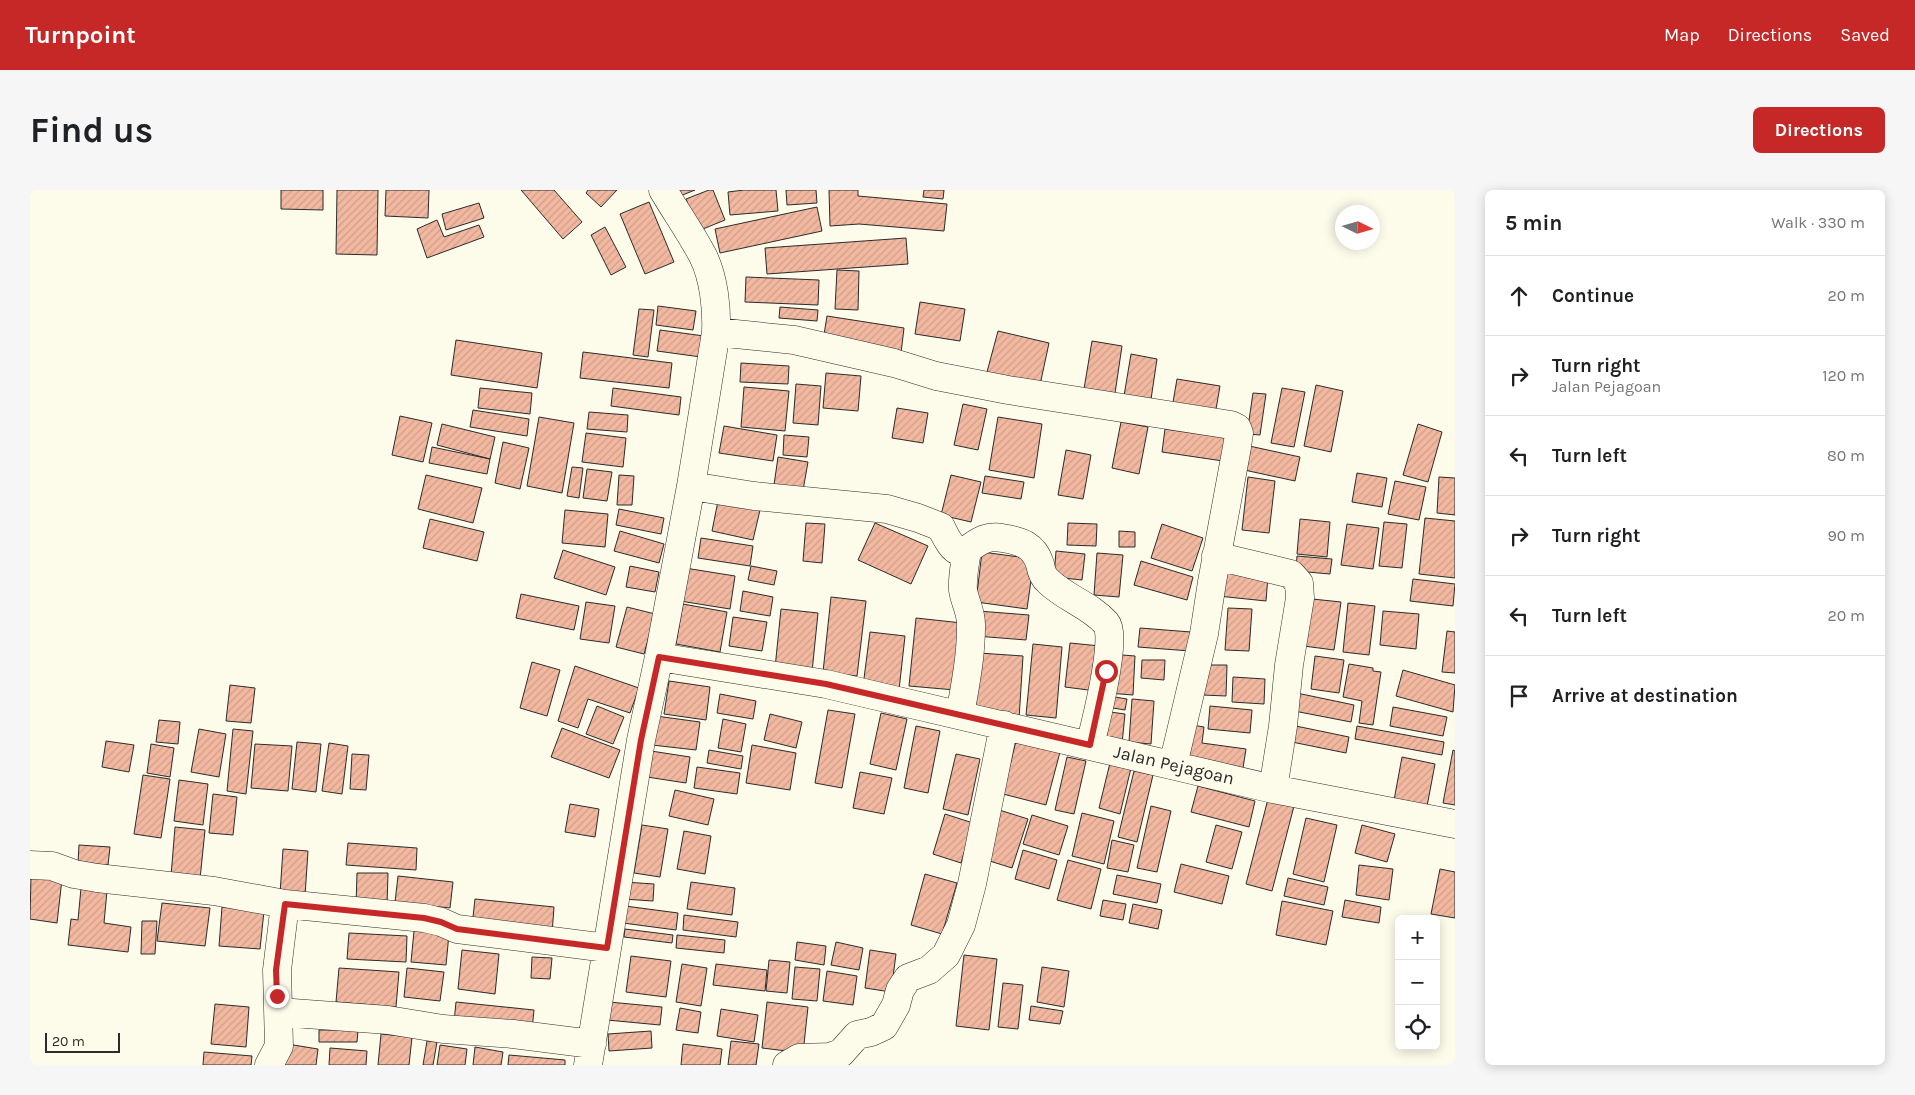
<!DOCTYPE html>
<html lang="en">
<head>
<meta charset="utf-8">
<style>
	:root { --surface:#fff; --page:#f6f6f6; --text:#202124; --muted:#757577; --line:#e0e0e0; --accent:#c62828 }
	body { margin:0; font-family:Karla,sans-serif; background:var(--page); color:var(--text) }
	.controls { position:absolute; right:15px; bottom:15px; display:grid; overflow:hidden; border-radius:8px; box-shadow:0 2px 12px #0003 }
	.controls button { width:45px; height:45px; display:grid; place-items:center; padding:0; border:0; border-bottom:1px solid var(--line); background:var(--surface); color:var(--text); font:25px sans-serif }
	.compass { position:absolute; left:1305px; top:15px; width:45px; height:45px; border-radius:50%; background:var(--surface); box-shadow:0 2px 12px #0003; rotate:95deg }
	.scale { position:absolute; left:15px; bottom:12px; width:75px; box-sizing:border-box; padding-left:5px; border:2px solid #2b2b2b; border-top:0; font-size:14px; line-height:18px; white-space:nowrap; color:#2b2b2b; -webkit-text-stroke:4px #fdfbea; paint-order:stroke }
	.stop { position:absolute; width:15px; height:15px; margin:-11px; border:4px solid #c62828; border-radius:50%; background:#fff }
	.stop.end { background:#c62828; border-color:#fff; box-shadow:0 1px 5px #0008 }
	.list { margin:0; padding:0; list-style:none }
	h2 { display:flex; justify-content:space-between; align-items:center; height:65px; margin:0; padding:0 20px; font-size:21px }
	h2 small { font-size:16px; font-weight:400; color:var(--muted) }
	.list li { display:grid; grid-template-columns:32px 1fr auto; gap:15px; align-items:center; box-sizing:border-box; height:80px; padding:0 20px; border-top:1px solid var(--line) }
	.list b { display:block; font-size:19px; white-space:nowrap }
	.list p { margin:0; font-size:16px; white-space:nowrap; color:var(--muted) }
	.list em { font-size:16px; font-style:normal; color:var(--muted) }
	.icon { flex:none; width:28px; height:28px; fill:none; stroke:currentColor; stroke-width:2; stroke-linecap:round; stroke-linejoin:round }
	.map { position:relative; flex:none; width:1425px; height:875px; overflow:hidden; border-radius:8px }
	header { display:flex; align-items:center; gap:30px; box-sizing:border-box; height:70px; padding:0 25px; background:var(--accent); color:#fff }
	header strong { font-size:24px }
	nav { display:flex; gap:28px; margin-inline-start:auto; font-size:18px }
	.intro { display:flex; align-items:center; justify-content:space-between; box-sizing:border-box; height:120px; padding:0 30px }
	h1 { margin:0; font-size:35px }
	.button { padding:12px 22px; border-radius:8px; background:var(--accent); color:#fff; font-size:18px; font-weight:700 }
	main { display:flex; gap:30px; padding:0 30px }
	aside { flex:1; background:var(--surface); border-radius:8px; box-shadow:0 2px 12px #0003 }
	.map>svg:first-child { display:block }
	.building { fill:url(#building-hatch); stroke:#2b2b2b }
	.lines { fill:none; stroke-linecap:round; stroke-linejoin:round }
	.minor-casing { stroke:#2b2b2b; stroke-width:29 }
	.minor { stroke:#fdfbea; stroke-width:28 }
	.route { stroke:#c62828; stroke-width:6 }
	.labels { text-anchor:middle; stroke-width:4; stroke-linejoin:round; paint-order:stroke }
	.street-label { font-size:18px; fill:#2b2b2b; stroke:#fdfbea }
</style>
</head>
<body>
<header>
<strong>Turnpoint</strong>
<nav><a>Map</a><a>Directions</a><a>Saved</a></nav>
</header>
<div class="intro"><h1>Find us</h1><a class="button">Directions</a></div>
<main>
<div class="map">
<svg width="1425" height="875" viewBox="0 0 1425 875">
	<defs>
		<pattern id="building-hatch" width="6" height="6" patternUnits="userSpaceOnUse" patternTransform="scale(1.25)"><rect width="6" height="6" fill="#f2b8a0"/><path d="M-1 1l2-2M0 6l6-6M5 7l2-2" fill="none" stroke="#d09e8a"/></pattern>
	</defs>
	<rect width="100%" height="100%" fill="#fdfbea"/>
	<path class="building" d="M251,0H293V20L251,19Z
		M307,0H348L347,65L306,64Z
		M356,0H399L398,28L355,26Z
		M491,0H524L552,32L533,49Z
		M558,0H587L571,17L556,3Z
		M642,0H665L645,8Z
		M679,0H683L695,30L668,41L656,9Z
		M714,0H746L748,21L700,25L698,2Z
		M756,0H786L787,13L757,15Z
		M799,0H828V6L917,14L914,41L829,34L800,36Z
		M894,0H914L913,9L893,7Z
		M619,12L644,72L615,84L590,24Z
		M449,13L454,28L416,40L412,24Z
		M787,17L792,41L690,63L685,39Z
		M407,30L414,47L449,35L454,47L397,68L387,39Z
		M575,37L596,77L581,85L561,45Z
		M876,48L878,74L737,84L735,58Z
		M807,80L829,81L828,120L805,119Z
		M716,87L789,90L788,115L715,112Z
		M890,112L935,119L930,151L885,144Z
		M628,116L666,121L663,140L626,135Z
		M750,117L788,120L787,131L749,128Z
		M609,119L624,120L618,167L603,165Z
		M797,126L874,138L871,163L793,151Z
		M630,140L674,146L671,167L627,161Z
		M968,141L1019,153L1010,195L957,182Z
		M426,150L512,163L507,198L421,185Z
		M1062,151L1092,156L1084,210L1053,205Z
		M553,162L642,173L639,198L550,188Z
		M1101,164L1127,169L1120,216L1093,212Z
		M711,173L759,176L758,194L710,192Z
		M796,183L831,186L828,221L793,218Z
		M1147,189L1190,196L1185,225L1142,218Z
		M766,194L791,196L788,235L763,233Z
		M1286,195L1313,201L1301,262L1274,256Z
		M714,197L759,201L755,241L711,237Z
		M450,198L502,203L500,224L448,218Z
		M583,198L651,207L649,225L581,216Z
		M1252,198L1275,202L1264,257L1241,253Z
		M1223,203L1236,204L1230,245L1217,244Z
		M933,214L957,219L948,260L924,255Z
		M867,218L898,223L893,253L862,248Z
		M443,220L499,229L497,246L440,237Z
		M559,222L598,225L597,242L557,239Z
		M370,226L402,233L393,272L362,265Z
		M509,227L544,233L532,303L497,296Z
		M968,227L1012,234L1004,288L959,280Z
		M1091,232L1118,237L1109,284L1082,278Z
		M412,234L465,247L460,269L407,255Z
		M1388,234L1412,242L1398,292L1373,285Z
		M694,236L747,245L743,271L689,263Z
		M1135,239L1197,248L1193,271L1132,262Z
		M556,243L596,248L593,277L552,272Z
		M754,245L779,247L777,267L753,265Z
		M473,252L499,258L490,299L465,293Z
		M1210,254L1270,267L1265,291L1205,278Z
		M402,257L460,269L457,284L399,273Z
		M1036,260L1061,265L1053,309L1028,305Z
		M748,267L778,272L772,306L743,302Z
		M542,277L553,278L549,308L537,306Z
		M557,279L582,282L577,311L553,308Z
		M1327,283L1357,288L1352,317L1322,312Z
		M396,285L452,298L443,333L388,319Z
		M589,285L604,286L602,315H587Z
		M921,285L951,292L941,332L911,325Z
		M955,286L994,292L991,309L952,303Z
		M1218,287L1245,291L1239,343L1212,340Z
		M1409,287L1425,288V325L1407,323Z
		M1365,291L1396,297L1389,330L1358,324Z
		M688,311L730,320L723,350L682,341Z
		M589,319L634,328L631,344L586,335Z
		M535,320L578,324L575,357L532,353Z
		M1395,328L1425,331V388L1389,384Z
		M400,329L454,342L447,371L393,358Z
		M1270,329L1300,332L1297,367L1267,364Z
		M1354,332L1377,334L1372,378L1349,376Z
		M776,333L795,334L792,373L773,371Z
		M845,333L898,356L881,394L828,370Z
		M1038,333L1067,334L1066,356L1037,355Z
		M1132,334L1173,348L1162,381L1121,368Z
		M1317,334L1349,338L1343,379L1311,375Z
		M590,341L634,354L629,373L584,361Z
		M1089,341L1105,342V357H1089Z
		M671,348L723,356L720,376L668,368Z
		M533,360L585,377L576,405L524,388Z
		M1026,361L1055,364L1052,390L1024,387Z
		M952,362L1004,369L997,419L946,412Z
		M1067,363L1093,365L1089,407L1064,405Z
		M1267,366L1302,369L1300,384L1266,381Z
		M1111,371L1163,387L1157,410L1104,395Z
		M600,376L629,382L625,402L596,397Z
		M721,376L747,381L744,395L718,390Z
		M655,378L705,386L700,419L650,411Z
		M1190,381L1238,386L1236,411L1188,406Z
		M1383,389L1425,394L1423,416L1380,411Z
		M713,401L743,407L740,426L710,421Z
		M491,404L549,416L544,440L486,428Z
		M801,407L836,411L827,486L793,482Z
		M1273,408L1311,412L1304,460L1266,455Z
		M556,412L585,416L579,453L550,449Z
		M1318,413L1345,416L1339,465L1313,462Z
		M653,414L697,422L690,462L646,454Z
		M597,417L625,424L614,464L586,457Z
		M1198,418L1222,419L1219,461L1195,460Z
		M751,419L788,423L782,482L745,478Z
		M948,421L999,425L996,450L946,446Z
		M1353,421L1389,424L1386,459L1350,455Z
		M703,427L737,432L732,461L699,456Z
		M886,428L932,433L925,500L879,496Z
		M1110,438L1161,442L1160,461L1108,457Z
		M1417,441L1425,442V483L1412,482Z
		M840,442L875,446L869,500L833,496Z
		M1040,453L1070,456L1066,501L1035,497Z
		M1003,454L1032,457L1026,528L996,525Z
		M949,463L993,466L989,529L945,526Z
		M1080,464L1105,466L1103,505L1078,503Z
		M1285,466L1314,470L1309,503L1281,499Z
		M1112,470H1135L1134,490L1111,488Z
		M502,472L530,480L517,526L490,518Z
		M1319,474L1343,478V481L1351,482L1343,535L1329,533L1332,511L1313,507Z
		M1174,475H1197L1196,506L1173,505Z
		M545,476L609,498L600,523L558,509L548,538L528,531Z
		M1373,480L1425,495L1423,522L1366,506Z
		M1203,487L1235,489L1234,514L1202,512Z
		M639,491L680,497L676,530L634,524Z
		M200,495L225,498L221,533L196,531Z
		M1262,502L1324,515L1321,532L1259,520Z
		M690,504L726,511L723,529L687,523Z
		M1073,505L1097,509L1095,520L1071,516Z
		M1102,509L1124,511L1121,554L1099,552Z
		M567,516L594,527L583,554L556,544Z
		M1180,516L1222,520L1220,543L1178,539Z
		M1363,517L1417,527L1413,546L1360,536Z
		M798,520L825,524L812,598L785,593Z
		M1080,522L1095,524L1092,554L1076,551Z
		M851,523L877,529L866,580L840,574Z
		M740,524L772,532L766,558L734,550Z
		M626,526L670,532L666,560L622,555Z
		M693,529L716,534L711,562L688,558Z
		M129,530L150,532L148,554L126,552Z
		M1156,534L1174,537L1172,553L1216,559L1213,578L1148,569Z
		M1261,535L1319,547L1316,563L1257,551Z
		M886,536L910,541L898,603L874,598Z
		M1327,536L1414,552L1412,565L1325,549Z
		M532,538L590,560L579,588L521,567Z
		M169,539L196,544L189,587L161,582Z
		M203,539L223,541L216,604L197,601Z
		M76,551L104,555L99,582L72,577Z
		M986,551L1030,562L1016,615L973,604Z
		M267,552L291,554L286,602L262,599Z
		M299,553L318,556L312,604L292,601Z
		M121,554L144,558L140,587L117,583Z
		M225,554L262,556L258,601L221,598Z
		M722,555L766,563L760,600L716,593Z
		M679,560L713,566L711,579L677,573Z
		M1423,560L1425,561V615L1413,613Z
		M621,561L660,567L656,593L617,587Z
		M322,564L339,565L336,600L320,599Z
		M926,564L950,569L938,625L913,619Z
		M1037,567L1056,571L1044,624L1025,620Z
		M1372,567L1405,574L1395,627L1362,621Z
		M1080,573L1101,578L1090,624L1069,618Z
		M667,577L710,583L707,604L664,598Z
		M1104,581L1123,585L1107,652L1088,647Z
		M830,582L862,588L854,624L823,618Z
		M113,585L140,589L131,648L104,644Z
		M149,590L178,594L173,635L144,631Z
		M1168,596L1225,611L1219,637L1161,622Z
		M645,600L684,609L678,635L639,626Z
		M183,604L207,607L203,645L179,643Z
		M1238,609L1264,616L1242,701L1216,694Z
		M540,614L569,619L565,647L535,642Z
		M1121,616L1141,621L1127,682L1107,678Z
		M966,619L998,629L982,678L950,668Z
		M1052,623L1084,631L1074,674L1042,666Z
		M915,624L943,633L931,673L903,664Z
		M1002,625L1038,636L1029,665L993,654Z
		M1276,628L1307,635L1294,692L1263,684Z
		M612,635L638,639L630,687L604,683Z
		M1186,635L1212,642L1202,679L1176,672Z
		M1332,635L1365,644L1357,672L1325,663Z
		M145,637L175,640L170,689L141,686Z
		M654,641L681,646L675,684L647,679Z
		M1082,650L1104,655L1098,682L1077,678Z
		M318,653L387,658L386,680L316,675Z
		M49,655L80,657L78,675L48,673Z
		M253,659L278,661L275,706L250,704Z
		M993,660L1027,670L1019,699L985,689Z
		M1038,670L1071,679L1061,719L1027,710Z
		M1151,674L1199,686L1192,714L1144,702Z
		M1329,675L1363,679L1359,710L1326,705Z
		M1410,679L1425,682V728L1401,724Z
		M327,683H358L357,716H326Z
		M895,684L927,693L912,744L881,735Z
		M1,685L32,689L27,733L0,729Z
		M1087,685L1131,694L1127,713L1083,704Z
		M368,686L423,692L420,718L365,712Z
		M1258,688L1298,697L1294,715L1254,706Z
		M594,692L624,694L623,711L593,709Z
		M661,692L705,698L702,725L657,719Z
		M51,698L77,701L74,733L101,737L98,762L38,755L41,729L48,730Z
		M445,709L524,717L522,744L442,736Z
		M1073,710L1096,714L1093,730L1070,726Z
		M1315,710L1351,717L1349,733L1312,727Z
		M1252,711L1303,721L1296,755L1246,745Z
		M132,713L180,718L175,756L127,751Z
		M1103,714L1132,720L1128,739L1099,733Z
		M595,716L648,723L646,740L593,733Z
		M192,717L234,721L230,759L189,756Z
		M654,725L708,732L706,747L653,740Z
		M112,731H127L125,764H111Z
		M595,739L643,745L642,753L594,747Z
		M384,741L419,744L416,775L381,772Z
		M319,743L377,746L376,772L317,769Z
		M647,745L695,750L694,763L646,758Z
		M767,752L796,756L794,775L765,770Z
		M806,752L833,758L829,780L801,775Z
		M432,760L469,764L465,804L428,799Z
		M840,760L866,764L861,802L835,798Z
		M934,765L967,769L959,840L926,836Z
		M601,766L641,771L636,807L596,802Z
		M502,767L522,768L520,789L501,788Z
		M739,770L760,772L757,803L736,801Z
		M652,774L677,778L671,816L646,812Z
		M686,774L737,780L735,801L683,795Z
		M765,777L790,779L787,811L762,809Z
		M1012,777L1039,781L1034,817L1007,812Z
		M309,778L369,782L366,817L306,812Z
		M377,778L414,782L410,811L374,807Z
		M797,781L827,786L823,815L793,811Z
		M973,793L993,795L988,839L968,837Z
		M426,812L504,820L502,840L424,832Z
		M579,812L632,817L630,835L577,830Z
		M737,812L778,817L773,863L732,858Z
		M185,814L219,817L216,857L181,854Z
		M1001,816L1033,821L1030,834L999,830Z
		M650,818L671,822L668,843L646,840Z
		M691,819L728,825L724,852L687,846Z
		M289,840H328L327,852H289Z
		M621,841L622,858L579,861L578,844Z
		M351,844L382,847L379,875H348Z
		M397,851L407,852L403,875H393Z
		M701,851L729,854L726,875H698Z
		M251,853L288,859L286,875H248Z
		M653,854L692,859L690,875H651Z
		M410,855L437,859L435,875H407Z
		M445,857L473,862L471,875H443Z
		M300,858L337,861L336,875H299Z
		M174,862L222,866L221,875H173Z
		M479,865L535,870V875H478Z"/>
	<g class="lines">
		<defs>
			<path id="minor" d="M686,142L764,150L864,173L906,186L978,200L1201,235L1207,238L1209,243L1207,257L1182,392L1174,444L1143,575
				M661,296L724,306L857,319L888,328L911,337C935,389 937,341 972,348C991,351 1004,355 1010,374C1011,380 1013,387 1018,391C1035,408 1060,415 1076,433C1088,446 1065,535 1060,555
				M1186,366L1261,384L1269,393L1270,408L1259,475L1253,536L1243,599
				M629,467L796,494L1243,599L1425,634
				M930,525C935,496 941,467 941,437C942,423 935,413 933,400C932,387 935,373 937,361
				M0,675L22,676L44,684L67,688L184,701L255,714L394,728L411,732L427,739L577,758
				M249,822L358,830L413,839L483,844L562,854
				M239,875L249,856L247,780L255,714
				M558,875L611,550L629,467L661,296L686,142C687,119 684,88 673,66C661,43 646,22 633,0
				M757,875L769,868L800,867L811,863L827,845L841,842L854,836L866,815L870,800L878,788L899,780L916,765L931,735L942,694L974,535"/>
		</defs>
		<use href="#minor" class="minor-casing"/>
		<use href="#minor" class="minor"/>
	</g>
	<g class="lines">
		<path class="route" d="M247,806L246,780L255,714L394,728L411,732L427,739L577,758L611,550L629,467L796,494L1060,555L1076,481"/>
	</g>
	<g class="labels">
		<g class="street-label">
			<text transform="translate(1144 575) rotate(13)" y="6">Jalan Pejagoan</text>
		</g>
	</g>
</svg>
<div class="controls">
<button>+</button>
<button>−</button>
<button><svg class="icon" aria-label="locate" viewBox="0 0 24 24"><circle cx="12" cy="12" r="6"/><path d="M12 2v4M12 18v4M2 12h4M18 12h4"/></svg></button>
</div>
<svg class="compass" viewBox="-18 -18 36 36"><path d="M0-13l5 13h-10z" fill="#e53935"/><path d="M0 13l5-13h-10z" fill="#757577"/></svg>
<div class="scale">20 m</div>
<div class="stop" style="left:1076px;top:481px"></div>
<div class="stop end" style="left:247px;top:806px"></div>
</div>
<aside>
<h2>5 min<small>Walk · 330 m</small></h2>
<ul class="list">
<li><svg class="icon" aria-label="ahead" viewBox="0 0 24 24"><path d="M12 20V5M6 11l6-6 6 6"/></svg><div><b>Continue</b></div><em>20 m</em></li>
<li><svg class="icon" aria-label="right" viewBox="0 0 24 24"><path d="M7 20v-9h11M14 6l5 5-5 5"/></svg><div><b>Turn right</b><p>Jalan Pejagoan</p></div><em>120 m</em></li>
<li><svg class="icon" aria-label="left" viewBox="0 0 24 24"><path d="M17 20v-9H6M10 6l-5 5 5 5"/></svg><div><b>Turn left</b></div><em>80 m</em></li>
<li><svg class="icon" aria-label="right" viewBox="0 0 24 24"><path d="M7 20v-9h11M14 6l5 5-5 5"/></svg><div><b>Turn right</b></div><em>90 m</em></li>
<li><svg class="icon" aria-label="left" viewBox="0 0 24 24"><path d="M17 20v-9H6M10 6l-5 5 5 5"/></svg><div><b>Turn left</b></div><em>20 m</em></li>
<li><svg class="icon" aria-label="arrive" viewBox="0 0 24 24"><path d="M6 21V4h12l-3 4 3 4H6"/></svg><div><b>Arrive at destination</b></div></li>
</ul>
</aside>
</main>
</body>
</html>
